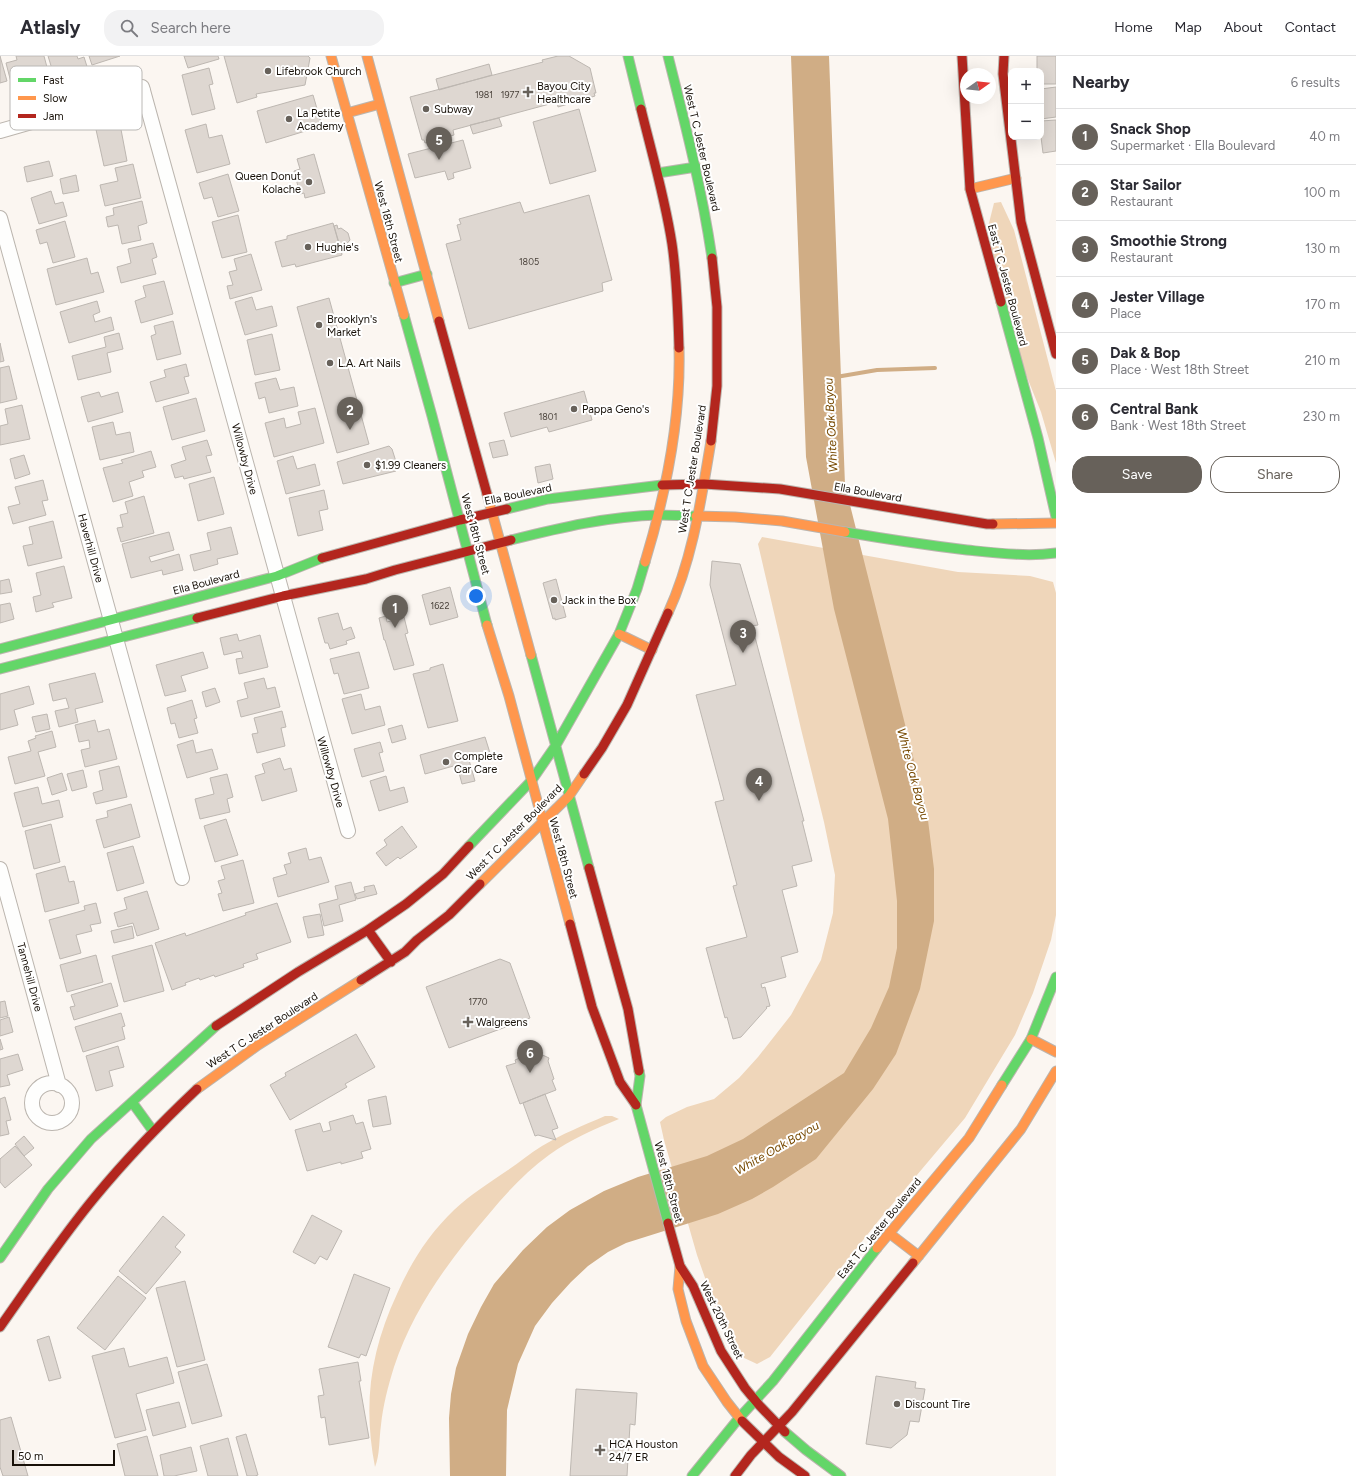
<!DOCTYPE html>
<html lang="en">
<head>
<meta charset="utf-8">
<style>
	:root { --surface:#fff; --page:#f2f2f3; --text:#2b2b33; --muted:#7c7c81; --line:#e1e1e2; --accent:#67615a }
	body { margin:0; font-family:Figtree,sans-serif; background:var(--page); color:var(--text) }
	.controls { position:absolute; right:12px; top:12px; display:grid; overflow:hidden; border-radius:8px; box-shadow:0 4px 16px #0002 }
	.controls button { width:36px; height:36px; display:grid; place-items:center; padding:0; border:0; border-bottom:1px solid var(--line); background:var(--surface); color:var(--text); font:20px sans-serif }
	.compass { position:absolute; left:960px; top:12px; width:36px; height:36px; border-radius:50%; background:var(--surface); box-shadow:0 4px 16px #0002; rotate:75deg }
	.scale { position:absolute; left:12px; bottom:10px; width:103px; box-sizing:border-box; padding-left:4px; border:2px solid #181109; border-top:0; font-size:11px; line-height:14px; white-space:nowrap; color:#181109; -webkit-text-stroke:3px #fff; paint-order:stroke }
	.you { position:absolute; left:476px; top:540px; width:14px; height:14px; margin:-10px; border:3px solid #fff; border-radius:50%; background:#1a73e8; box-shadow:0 0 0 6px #1a73e833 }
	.badge { display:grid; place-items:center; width:26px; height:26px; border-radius:50%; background:var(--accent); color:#fff; font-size:13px; font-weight:700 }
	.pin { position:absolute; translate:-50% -33px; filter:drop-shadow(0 1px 2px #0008) }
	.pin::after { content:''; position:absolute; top:21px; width:14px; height:12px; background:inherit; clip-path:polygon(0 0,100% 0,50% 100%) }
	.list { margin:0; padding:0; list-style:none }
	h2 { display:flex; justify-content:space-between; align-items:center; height:52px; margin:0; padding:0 16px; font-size:17px }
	h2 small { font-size:13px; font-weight:400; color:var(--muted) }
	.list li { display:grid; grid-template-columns:26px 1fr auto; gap:12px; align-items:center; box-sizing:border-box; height:56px; padding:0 16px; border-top:1px solid var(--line) }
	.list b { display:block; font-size:15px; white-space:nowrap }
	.list p { margin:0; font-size:13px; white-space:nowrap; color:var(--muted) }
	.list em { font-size:13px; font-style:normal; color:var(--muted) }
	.actions { display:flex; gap:8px; padding:12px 16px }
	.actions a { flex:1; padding:9px 0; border:1px solid var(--accent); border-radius:16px; text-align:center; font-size:14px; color:var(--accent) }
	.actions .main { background:var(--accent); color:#fff }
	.icon { flex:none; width:22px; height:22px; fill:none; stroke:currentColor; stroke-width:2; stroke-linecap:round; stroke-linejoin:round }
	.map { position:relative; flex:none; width:1056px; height:1420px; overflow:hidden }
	header { display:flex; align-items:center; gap:24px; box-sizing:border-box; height:56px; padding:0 20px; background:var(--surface); border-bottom:1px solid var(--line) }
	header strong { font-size:19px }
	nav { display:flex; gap:22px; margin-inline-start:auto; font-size:14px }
	.search { width:280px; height:36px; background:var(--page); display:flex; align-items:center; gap:10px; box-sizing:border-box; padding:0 14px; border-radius:16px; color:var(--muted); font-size:15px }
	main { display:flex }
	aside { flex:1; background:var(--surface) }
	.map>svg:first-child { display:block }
	.green { fill:#efd6ba }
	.water { fill:#d0ad85 }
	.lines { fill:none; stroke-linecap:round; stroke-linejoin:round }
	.stream { stroke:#d0ad85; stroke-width:4 }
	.building { fill:#ded7d1; stroke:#bdb7b1 }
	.street-casing { stroke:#bbb5ae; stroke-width:16 }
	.fast-casing { stroke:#bbb5ae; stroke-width:11 }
	.slow-casing { stroke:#bbb5ae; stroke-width:11 }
	.jam-casing { stroke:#bbb5ae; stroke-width:11 }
	.street { stroke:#fefefd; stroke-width:14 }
	.fast { stroke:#63d668; stroke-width:9 }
	.slow { stroke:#ff974d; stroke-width:9 }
	.jam { stroke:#b3261e; stroke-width:9 }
	.poi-dot { fill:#67615a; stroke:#fff; stroke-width:1.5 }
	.labels { text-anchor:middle; stroke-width:4; stroke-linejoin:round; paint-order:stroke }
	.number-label { font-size:9px; fill:#4a423b }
	.poi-label { font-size:11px; fill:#181109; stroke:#fff; text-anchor:start }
	.street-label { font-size:11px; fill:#181109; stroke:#fff }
	.water-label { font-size:12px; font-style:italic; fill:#774900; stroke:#fff }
	.key { fill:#fff; stroke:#bab8b5; stroke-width:1 }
	.key-label { font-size:11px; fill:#181109 }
</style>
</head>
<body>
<header>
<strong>Atlasly</strong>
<div class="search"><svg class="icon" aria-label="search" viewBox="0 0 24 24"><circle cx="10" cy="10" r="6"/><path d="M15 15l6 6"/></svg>Search here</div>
<nav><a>Home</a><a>Map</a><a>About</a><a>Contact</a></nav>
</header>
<main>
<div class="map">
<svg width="1056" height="1420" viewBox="0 0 1056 1420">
	<rect width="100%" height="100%" fill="#fbf6f1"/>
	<path class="green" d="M1001,146L1014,174L1056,335V407L1041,356L1023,311L987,175L994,147Z
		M762,481L958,516L1030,520L1053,526L1056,537V859L1051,884L1033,937L1015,979L965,1062L879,1164L770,1301L757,1308L740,1300L718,1259L697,1199L664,1084L660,1066L666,1061L687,1051L714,1043L739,1022L758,1001L791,959L821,904L833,857L835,819L824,766L801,673L758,488Z
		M605,1060H612L619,1063C595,1073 571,1083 549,1099C527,1115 507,1136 489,1158C450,1203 413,1253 394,1311C388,1330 383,1350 381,1369C379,1383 380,1399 375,1411C363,1349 370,1296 397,1238C411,1206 429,1178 454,1154C471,1138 489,1127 508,1114C519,1107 530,1097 542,1090C562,1078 584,1069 605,1060Z"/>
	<path class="water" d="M791,0H829L845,429L927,756L934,813V865L920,933L896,998L873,1033L816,1103L773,1131L752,1143L718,1158L626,1187L608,1196L588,1210L571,1226L552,1247L535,1270L518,1308L507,1354L506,1420H450L449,1362L451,1338L456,1312L468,1278L481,1251L494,1228L523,1194L547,1171L570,1154L604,1135L638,1121L707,1100L743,1083L844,1017L871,972L889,931L897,892V845L888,763L834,553L806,401Z"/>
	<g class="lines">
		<path class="stream" d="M836,321L877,314L935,312"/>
	</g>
	<path class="building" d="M0,0L7,25L0,27Z
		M16,0H44L48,15L37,18L38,25L27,28L29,34L14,38L6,7L17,4Z
		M48,0H77L78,3L84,1L89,17L56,26Z
		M89,0H120L92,9Z
		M184,0H218L219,3L188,12Z
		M224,0H308L310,2L305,29L256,38L257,41L237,47Z
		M558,0H569L590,12L596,37H594L595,40L558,51L557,46L453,74L454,79L425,87L424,84H422L410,41L543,6L542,4Z
		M1037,0H1056V28H1041V15H1037Z
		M489,8L492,19L439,34L436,23Z
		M209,12L213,28L209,29L215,53L192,59L182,19Z
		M1056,31V61L1041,63V33Z
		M313,39L322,70L266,87L257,55Z
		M579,53L596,115L550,128L533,66Z
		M499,62L502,70L473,78L470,69Z
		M119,63L127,105L104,110L95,69Z
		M1056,64V95L1043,97L1041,81V65Z
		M206,68L209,82L222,79L230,108L197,117L185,74Z
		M463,84L471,112L453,117L454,122L448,124L445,115L415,122L408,98Z
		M314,98L325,137L305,142L304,137L300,138L294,115L300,113L297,103Z
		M49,105L53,120L27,126L24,111Z
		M133,108L141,142L105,150L100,129L118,125L115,112Z
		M228,118L239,155L218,161L212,141L204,143L199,127Z
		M76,119L79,135L63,138L60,123Z
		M51,135L55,148L63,146L67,160L39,168L31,142Z
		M589,139L612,224L602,227L603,235L469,273L446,188L461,184L457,169L461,168L459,163L520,146L524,157Z
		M142,145L147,167L138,170L141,184L122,188L118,169L108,171L106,161L114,159L113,152Z
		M238,159L247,196L222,202L212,166Z
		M65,165L75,201L53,207L47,186L40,188L36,174Z
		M333,167L342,199L296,211L295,208L282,211L275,186L287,183V180Z
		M337,169L338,173L341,172L348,177L350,184L343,192L344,196L342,197L334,170Z
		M153,187L157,201L152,203L156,218L121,227L117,211L131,207L128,193Z
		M251,198L262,234L230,243L227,230L233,229L229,216L237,214L234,203Z
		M87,202L91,218L98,216L104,236L56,249L47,213Z
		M164,225L173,258L141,267L135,245L146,241L143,230Z
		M252,241L256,254L272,250L277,270L245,279L235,246Z
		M329,242L369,388L337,397L297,251Z
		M97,245L100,256L93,259L95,266L111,261L114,274L69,287L60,256Z
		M173,265L181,298L157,304L151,280L156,278L154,270Z
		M119,277L123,293L107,297L111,316L78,324L72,300L106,291L104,281Z
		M272,278L280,314L255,319L247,284Z
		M0,287L4,305L0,306Z
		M186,308L189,320L184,321L189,337L156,346L150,326L166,321L164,314Z
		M9,310L17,343L0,347V312Z
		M276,322L280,334L294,331L298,350L269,357L265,341L259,343L255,327Z
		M584,335L592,364L549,376L547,371L511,381L504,357Z
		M99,336L101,341L118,336L123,356L88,366L81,341Z
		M196,342L205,375L172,384L163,351Z
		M22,349L30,383L0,389V370L8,368L5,353Z
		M315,352L324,387L274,401L265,367L284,362L286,372L301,368L298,356Z
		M113,366L116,379L130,376L134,396L100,404L92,371Z
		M207,384L212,399L206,400L211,416L184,423L183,420L175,422L171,409L186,404L182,391Z
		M504,384L508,399L493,402L489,387Z
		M389,390L392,393L398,412L396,415L343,428L337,406Z
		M151,395L156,411L142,415L144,421L129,426L133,440L113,446L103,412L123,407L121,404Z
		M24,399L30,418L15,423L10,403Z
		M293,400L297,413L315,408L320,429L286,438L277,405Z
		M550,408L553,423L538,427L535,411Z
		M214,421L224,458L198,465L189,428Z
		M43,424L48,444L42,445L46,459L13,468L8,451L20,448L15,431Z
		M324,434L328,453L319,455L323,474L298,480L289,442Z
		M144,440L154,477L121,486L117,472L123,471L120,459L128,457L125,446Z
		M53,465L62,502L28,510L23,490L33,488L29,471Z
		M231,471L238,498L217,503L218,508L194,515L190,499L211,494L207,477Z
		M169,476L174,494L149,501L151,506L179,498L183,514L163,519L162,514L131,522L122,488Z
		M712,505L740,508L758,569L752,570L804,765H802L812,805L792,810L797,830L782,834L798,896L781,901L786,921L761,928L762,932L765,931L770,950L766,951L767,952L741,981L733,983L727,961L725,962L706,892L747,881L733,830L737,829L715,746L724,744L696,639L736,629L710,529Z
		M64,510L72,542L52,547L54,551L36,556L33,541L41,539L36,517Z
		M9,523L12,536L0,538V525Z
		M556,523L566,561L555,564V562L553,563L543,527Z
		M450,531L458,561L430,569L422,539Z
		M10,547L14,563L0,567V549Z
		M338,557L343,574L351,571L355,582L346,585L347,588L330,593L328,587H325L318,562Z
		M386,560L387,566L404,561L408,577L405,578L414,609L394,614L385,584H384L379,562Z
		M237,578L239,585L260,579L268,611L239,618L236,603L243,602L241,595L224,599L220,582Z
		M203,596L208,612L181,620L186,635L165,640L156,609Z
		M359,596L369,632L344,638L338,617L334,618L330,603Z
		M443,608L458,665L428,672L413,618L430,614V612Z
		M95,617L103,646L75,653L78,666L59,671L55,655L69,652L66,642L53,645L49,628Z
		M264,622L267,633L275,631L280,651L241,661L237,645L248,642L244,627Z
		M29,630L34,648L14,654L18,669L0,674V638Z
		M215,632L220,646L206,651L202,636Z
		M361,638L365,654L380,650L385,669L352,678L342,643Z
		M192,644L197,662L194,663L198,677L179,682L175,667L171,668L167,652Z
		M282,655L286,671L281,672L285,690L257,697L252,678L258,677L254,662Z
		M47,658L50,673L36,676L32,661Z
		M95,664L98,676L109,673L117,703L85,711L81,694L90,692L89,684L79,686L75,669Z
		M402,669L406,683L392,687L388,673Z
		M52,675L56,691L38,696L45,720L15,728L8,701L31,695L28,685L36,682L35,680Z
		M485,681L490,697L469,704L475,725L462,728L457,709L425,718L420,699Z
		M193,684L196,697L212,693L218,713L187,722L177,689Z
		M380,686L383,696L379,697L384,715L362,721L354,693Z
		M280,702L284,714L291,712L297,735L262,745L255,720L265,717L262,708Z
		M119,710L127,741L96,748L93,737L103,734L99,715Z
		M83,714L87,731L72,735L67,718Z
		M62,717L67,734L52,739L47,722Z
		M227,718L233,741L227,743L230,756L200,763L195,743L214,738L210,722Z
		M386,720L390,735L404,731L408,746L379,755L370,725Z
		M38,731L42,748L59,744L63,761L23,771L14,737Z
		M131,748L140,781L104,792L96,764L108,761L107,755Z
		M226,763L238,799L215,806L204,770Z
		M51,768L60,806L34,813L25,775Z
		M402,770L417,791L400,803L398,801L386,810L376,797L387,789L384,784Z
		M133,790L144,827L117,835L107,797Z
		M306,792L309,804L321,801L329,826L278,841L273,822L287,818L284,809L291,807L288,797Z
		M243,804L254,847L223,855L218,838L222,837L218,825L225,823L221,810Z
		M65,810L69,826L74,825L79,847L45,856L36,818Z
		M351,826L356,844L339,849L343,865L324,870L319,848L338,843L335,830Z
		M374,829L377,838L357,843L355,838L365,835L364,831Z
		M147,835L159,873L137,880L133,867L118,871L114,857L127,853L124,842Z
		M96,847L101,867L90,869L92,875L76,879L81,897L60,903L49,864L85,854L84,850Z
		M277,847L291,886L256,898L258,903L243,908L244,911L215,921L214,919L200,924L199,922L185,927L186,929L172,934L155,887L185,877L186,880L246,859L245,857Z
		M320,858L324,879L308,882L303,861Z
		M132,870L134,882L114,887L111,875Z
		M152,889L164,935L124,946L112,900Z
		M96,899L103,926L67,936L60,909Z
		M500,903L510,907L530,962L449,992L426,931Z
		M111,927L118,950L74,964L70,951L75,950L71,939Z
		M5,945L8,960L0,962V946Z
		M121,957L125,970L122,971L125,983L83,996L75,971Z
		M9,961L13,976L0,980V964Z
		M356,978L375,1011L345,1028L347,1031L290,1064L270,1029L286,1020L285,1017Z
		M0,983L3,993L0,994Z
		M118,990L124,1011L109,1015L113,1030L96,1035L86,1000Z
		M532,994L549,1002L548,1005L554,1023L552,1024L556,1034L520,1048L506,1010L516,1007L515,1004L531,997Z
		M18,998L23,1014L7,1019L10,1029L0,1031V1003Z
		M545,1038L558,1072L552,1074L556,1084L538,1079L535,1080L523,1047Z
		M386,1040L391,1068L373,1071L368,1044Z
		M5,1041L11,1064L6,1065L9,1078L0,1080V1043Z
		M353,1059L356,1068L363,1066L371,1093L361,1096L363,1102L341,1108V1106L307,1115L295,1074L320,1067L323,1076L331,1074L329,1066Z
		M24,1080L34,1092L24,1100L15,1088Z
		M15,1090L32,1109L5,1132L0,1126V1103Z
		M312,1159L342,1175L327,1204L320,1200L315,1208L293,1196Z
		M163,1160L185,1179L175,1191L181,1196L146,1238L119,1215Z
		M354,1218L390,1232L366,1300L361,1298L359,1302L328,1291Z
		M118,1220L146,1242L105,1294L77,1272Z
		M185,1225L205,1304L177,1311L156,1232Z
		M49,1280L61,1322L49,1325L37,1284Z
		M124,1292L129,1311L167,1301L174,1327L136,1338L146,1374L115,1382L92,1300Z
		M358,1306L361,1325H359L369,1382L329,1389L325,1361L321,1362L318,1340L324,1339L319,1313Z
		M207,1308L222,1360L192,1368L178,1316Z
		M876,1320L916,1326L915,1332L925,1333L919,1366L910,1365L907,1379L891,1392L866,1388Z
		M576,1333L637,1337L635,1369L630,1368L627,1420H570Z
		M179,1346L186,1371L153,1380L146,1354Z
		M11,1361L28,1420H3L0,1411V1364Z
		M246,1378L258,1419L255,1420H247L236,1381Z
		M147,1380L158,1420H125L117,1388Z
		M228,1382L238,1420H208L200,1390Z
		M191,1391L197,1415L174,1420H164L160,1399Z"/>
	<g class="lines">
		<defs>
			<path id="street" d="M142,31L348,775
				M0,75L143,34
				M0,162L182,822
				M0,813L59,1029
				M32 1047a20 20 0 1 1 40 0a20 20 0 1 1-40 0Z"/>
			<path id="fast" d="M628,0L641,53
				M668,0C685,67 702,133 712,202
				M658,117L696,111
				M394,227L427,218
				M1001,246L1038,382L1056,461
				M404,259L432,360L487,569
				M507,453L548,443L662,429
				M845,476C886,483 926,489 967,494C996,497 1027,501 1056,497
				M511,484C559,472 609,460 659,459C671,459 684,460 696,460
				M0,593L277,520L322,502
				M531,599L589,812
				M0,613L197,562
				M469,790L532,724L556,689L619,578L637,533L645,506
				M639,1015L640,1020L636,1049L668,1167
				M1002,1029L1031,983L1056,921
				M132,1046L153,1075
				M0,1202L48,1133L91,1083L216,970
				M785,1376L806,1394L841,1420
				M692,1420L739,1362L773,1325L877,1192"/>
			<path id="slow" d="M331,0L404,259
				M367,0L439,265
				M347,57L380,48
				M970,133L1016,122
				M487,438L531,599
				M696,460L735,461L782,465L845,476
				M993,468L1056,467
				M645,506C666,437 681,365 679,292
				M668,557C693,502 701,444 711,385
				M487,569L509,640L570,868
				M619,578L652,594
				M480,828L569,740L584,718
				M1031,983L1056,996
				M197,1033L258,989L361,924
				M889,1177L919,1200
				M877,1192L969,1082L1002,1029
				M913,1207L1021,1073L1056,1015
				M680,1210L678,1233L686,1265L703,1310L727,1346L742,1365"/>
			<path id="jam" d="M962,0L970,133L1001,246
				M1004,0L1003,18L1021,166L1056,298
				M641,53C652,98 665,142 672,188C677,222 678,257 679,292
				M439,265L487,438
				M711,385L717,330V251L712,202
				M662,429L704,428L780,433L987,468H993
				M322,502L460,464L507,453
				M197,562L283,540L366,523L395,514L511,484
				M584,718L602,692L627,649L668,557
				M589,812L628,953L639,1015
				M570,868L592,951L620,1026L636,1049
				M368,874L391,906
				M361,924L405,896L417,884L449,859L480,828
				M216,970L298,916L368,874L406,848L443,818L469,790
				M668,1167L680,1210L693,1230L721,1295L745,1332L759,1349L785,1376
				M0,1271C31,1227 61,1182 95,1141C127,1102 161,1067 197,1033
				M742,1365L779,1401L805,1420
				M735,1420L751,1399L792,1356L913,1207"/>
		</defs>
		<use href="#street" class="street-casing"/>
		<use href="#fast" class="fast-casing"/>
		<use href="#slow" class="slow-casing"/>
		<use href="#jam" class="jam-casing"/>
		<use href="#street" class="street"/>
		<use href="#fast" class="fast"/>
		<use href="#slow" class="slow"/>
		<use href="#jam" class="jam"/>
	</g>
	<g class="poi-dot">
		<circle cx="268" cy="15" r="4"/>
		<path d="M526 30h4v4h4v4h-4v4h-4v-4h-4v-4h4z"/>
		<circle cx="426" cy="53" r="4"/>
		<circle cx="289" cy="63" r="4"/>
		<circle cx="309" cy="126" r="4"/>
		<circle cx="308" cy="191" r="4"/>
		<circle cx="319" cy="269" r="4"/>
		<circle cx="330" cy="307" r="4"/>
		<circle cx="574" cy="353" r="4"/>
		<circle cx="367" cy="409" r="4"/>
		<circle cx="554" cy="544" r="4"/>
		<circle cx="446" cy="706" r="4"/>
		<path d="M466 960h4v4h4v4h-4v4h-4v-4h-4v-4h4z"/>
		<circle cx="897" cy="1348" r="4"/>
		<path d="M598 1388h4v4h4v4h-4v4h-4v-4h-4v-4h4z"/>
	</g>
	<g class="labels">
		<g class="number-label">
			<text x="484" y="42">1981</text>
			<text x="510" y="42">1977</text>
			<text x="529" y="209">1805</text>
			<text x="548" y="364">1801</text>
			<text x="440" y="553">1622</text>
			<text x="478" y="949">1770</text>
		</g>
		<g class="poi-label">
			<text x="276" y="19">Lifebrook Church</text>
			<text x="537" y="34">Bayou City<tspan x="537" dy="13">Healthcare</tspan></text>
			<text x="434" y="57">Subway</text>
			<text x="297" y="61">La Petite<tspan x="297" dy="13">Academy</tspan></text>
			<text x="301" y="124" text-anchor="end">Queen Donut<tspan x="301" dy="13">Kolache</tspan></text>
			<text x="316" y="195">Hughie's</text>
			<text x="327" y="267">Brooklyn's<tspan x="327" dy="13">Market</tspan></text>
			<text x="338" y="311">L.A. Art Nails</text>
			<text x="582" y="357">Pappa Geno's</text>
			<text x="375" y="413">$1.99 Cleaners</text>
			<text x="562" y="548">Jack in the Box</text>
			<text x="454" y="704">Complete<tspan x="454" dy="13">Car Care</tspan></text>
			<text x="476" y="970">Walgreens</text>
			<text x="905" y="1352">Discount Tire</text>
			<text x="609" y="1392">HCA Houston<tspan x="609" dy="13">24/7 ER</tspan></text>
		</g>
		<g class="street-label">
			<text transform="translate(702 92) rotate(77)" y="4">West T C Jester Boulevard</text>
			<text transform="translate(389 166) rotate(75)" y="4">West 18th Street</text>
			<text transform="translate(1008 229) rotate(75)" y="4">East T C Jester Boulevard</text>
			<text transform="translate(245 403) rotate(75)" y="4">Willowby Drive</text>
			<text transform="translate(692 413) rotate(-81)" y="4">West T C Jester Boulevard</text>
			<text transform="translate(868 436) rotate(10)" y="4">Ella Boulevard</text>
			<text transform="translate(518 438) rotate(-12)" y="4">Ella Boulevard</text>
			<text transform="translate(476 478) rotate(75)" y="4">West 18th Street</text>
			<text transform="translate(91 492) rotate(75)" y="4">Haverhill Drive</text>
			<text transform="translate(206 526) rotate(-15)" y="4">Ella Boulevard</text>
			<text transform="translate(331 716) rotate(74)" y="4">Willowby Drive</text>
			<text transform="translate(514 776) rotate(-45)" y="4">West T C Jester Boulevard</text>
			<text transform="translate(564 802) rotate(75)" y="4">West 18th Street</text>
			<text transform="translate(30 921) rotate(75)" y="4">Tannehill Drive</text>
			<text transform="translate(262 974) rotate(-33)" y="4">West T C Jester Boulevard</text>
			<text transform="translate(669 1126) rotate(75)" y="4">West 18th Street</text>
			<text transform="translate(879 1172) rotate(-51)" y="4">East T C Jester Boulevard</text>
			<text transform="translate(722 1264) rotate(64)" y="4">West 20th Street</text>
		</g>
		<g class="water-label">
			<text transform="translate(831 369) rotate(-93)" y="4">White Oak Bayou</text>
			<text transform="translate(913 718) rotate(75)" y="4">White Oak Bayou</text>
			<text transform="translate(777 1092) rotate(-30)" y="4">White Oak Bayou</text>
		</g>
	</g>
	<rect x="10" y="10" width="132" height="64" rx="6" class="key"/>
	<rect x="18" y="22" width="18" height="4" fill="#63d668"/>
	<rect x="18" y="40" width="18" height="4" fill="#ff974d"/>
	<rect x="18" y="58" width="18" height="4" fill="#b3261e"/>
	<g class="key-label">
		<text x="43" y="28">Fast</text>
		<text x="43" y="46">Slow</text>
		<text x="43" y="64">Jam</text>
	</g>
</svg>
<div class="controls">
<button>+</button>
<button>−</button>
</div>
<svg class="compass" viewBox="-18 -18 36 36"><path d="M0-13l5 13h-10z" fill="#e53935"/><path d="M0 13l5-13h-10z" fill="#7c7c81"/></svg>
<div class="scale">50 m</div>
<div class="you"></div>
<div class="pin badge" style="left:395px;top:572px">1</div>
<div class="pin badge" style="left:350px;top:374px">2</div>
<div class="pin badge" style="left:743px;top:597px">3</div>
<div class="pin badge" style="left:759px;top:745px">4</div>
<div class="pin badge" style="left:439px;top:104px">5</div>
<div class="pin badge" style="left:530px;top:1017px">6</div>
</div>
<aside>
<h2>Nearby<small>6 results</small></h2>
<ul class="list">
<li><span class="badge">1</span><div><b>Snack Shop</b><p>Supermarket · Ella Boulevard</p></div><em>40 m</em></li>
<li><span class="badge">2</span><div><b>Star Sailor</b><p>Restaurant</p></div><em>100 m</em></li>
<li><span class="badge">3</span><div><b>Smoothie Strong</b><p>Restaurant</p></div><em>130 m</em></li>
<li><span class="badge">4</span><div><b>Jester Village</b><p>Place</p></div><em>170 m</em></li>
<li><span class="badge">5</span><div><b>Dak &amp; Bop</b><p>Place · West 18th Street</p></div><em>210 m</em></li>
<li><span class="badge">6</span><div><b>Central Bank</b><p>Bank · West 18th Street</p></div><em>230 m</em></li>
</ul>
<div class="actions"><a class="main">Save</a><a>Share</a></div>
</aside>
</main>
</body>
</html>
